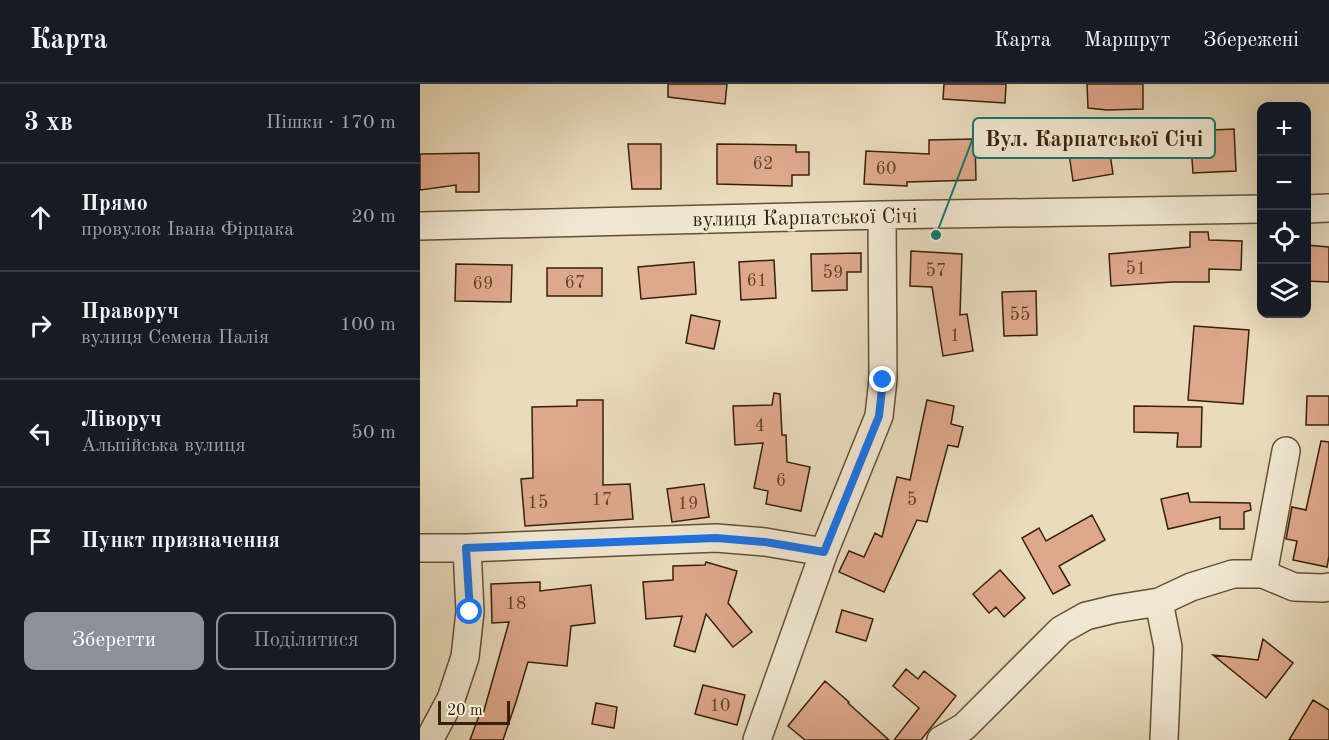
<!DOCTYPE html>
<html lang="uk">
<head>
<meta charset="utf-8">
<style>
	:root { --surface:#171b24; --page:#20242c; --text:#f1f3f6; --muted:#9ea1a6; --line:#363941; --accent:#8c9099 }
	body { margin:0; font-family:"Old Standard TT",serif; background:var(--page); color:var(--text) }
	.controls { position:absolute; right:18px; top:18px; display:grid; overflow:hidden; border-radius:12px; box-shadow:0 6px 24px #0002 }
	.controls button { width:54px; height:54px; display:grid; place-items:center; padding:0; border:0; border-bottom:2px solid var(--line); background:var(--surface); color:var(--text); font:30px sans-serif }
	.scale { position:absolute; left:18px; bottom:15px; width:72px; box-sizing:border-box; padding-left:6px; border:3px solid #382109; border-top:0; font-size:16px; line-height:21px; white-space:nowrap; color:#382109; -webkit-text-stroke:4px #f1e8d3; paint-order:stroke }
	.stop { position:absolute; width:18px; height:18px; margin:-14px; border:4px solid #1a73e8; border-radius:50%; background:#fff }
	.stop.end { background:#1a73e8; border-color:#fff; box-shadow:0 2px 6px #0008 }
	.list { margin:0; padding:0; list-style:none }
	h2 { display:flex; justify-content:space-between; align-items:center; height:78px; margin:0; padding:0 24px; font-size:26px }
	h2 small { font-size:20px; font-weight:400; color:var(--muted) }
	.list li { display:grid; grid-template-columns:39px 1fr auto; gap:18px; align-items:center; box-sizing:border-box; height:108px; padding:0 24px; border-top:2px solid var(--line) }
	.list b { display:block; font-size:22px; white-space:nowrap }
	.list p { margin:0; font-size:20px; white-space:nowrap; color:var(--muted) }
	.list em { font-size:20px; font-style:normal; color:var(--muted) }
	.actions { display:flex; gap:12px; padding:18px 24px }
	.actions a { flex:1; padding:14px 0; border:2px solid var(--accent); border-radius:12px; text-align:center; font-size:21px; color:var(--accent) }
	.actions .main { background:var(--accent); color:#fff }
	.icon { flex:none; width:33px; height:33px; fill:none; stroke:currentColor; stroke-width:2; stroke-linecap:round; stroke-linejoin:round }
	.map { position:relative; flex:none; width:909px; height:656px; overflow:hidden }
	header { display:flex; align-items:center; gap:36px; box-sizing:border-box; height:84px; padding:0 30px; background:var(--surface); border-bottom:2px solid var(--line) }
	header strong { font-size:28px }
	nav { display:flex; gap:33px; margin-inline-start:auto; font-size:21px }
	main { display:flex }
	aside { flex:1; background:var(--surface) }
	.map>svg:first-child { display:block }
	.building { fill:#dea88c; stroke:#382109; stroke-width:1.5 }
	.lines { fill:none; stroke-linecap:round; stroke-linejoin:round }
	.minor-casing { stroke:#645036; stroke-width:30 }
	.minor { stroke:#f1e8d3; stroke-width:27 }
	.route { stroke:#1a73e8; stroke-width:8 }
	.labels { text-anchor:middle; stroke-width:5; stroke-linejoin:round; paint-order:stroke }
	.number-label { font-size:18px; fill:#62432a }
	.street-label { font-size:21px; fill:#382109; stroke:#f1e8d3 }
	.leader { fill:none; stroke:#0f766e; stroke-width:2 }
	.callout-dot { fill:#0f766e; stroke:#f1e8d3; stroke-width:2 }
	.callout { fill:#f1e8d3; stroke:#0f766e; stroke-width:2 }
	.callout-label { font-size:22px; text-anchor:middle; font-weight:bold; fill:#382109 }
</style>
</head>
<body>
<header>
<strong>Карта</strong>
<nav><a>Карта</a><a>Маршрут</a><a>Збережені</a></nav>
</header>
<main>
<aside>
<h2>3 хв<small>Пішки · 170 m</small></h2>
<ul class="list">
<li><svg class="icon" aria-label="ahead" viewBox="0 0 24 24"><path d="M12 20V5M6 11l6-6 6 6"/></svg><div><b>Прямо</b><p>провулок Івана Фірцака</p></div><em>20 m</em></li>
<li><svg class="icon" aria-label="right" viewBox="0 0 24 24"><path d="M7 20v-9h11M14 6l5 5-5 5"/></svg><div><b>Праворуч</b><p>вулиця Семена Палія</p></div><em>100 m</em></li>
<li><svg class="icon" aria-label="left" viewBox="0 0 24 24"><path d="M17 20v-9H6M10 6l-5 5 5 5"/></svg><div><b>Ліворуч</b><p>Альпійська вулиця</p></div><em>50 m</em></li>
<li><svg class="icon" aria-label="arrive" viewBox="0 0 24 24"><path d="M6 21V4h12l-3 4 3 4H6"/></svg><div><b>Пункт призначення</b></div></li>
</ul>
<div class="actions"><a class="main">Зберегти</a><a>Поділитися</a></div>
</aside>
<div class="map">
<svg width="909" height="656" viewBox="0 0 909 656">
	<rect width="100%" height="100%" fill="#e9dbbc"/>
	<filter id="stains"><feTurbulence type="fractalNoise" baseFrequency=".00333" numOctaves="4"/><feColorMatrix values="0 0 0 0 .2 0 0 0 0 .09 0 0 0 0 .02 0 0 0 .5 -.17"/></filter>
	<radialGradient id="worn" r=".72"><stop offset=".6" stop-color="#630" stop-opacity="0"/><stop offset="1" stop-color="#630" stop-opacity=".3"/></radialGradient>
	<path class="building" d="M248,0H307L305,20L248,13Z
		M524,0H586L585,19L523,15Z
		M667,0H723V25L687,26L668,24Z
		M814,45L816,87L773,89L770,47Z
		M687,50L693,90L653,97L648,63L669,60L668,51Z
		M555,55L556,96L487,98V102L444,100L446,67L509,70V56Z
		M208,60H241V105H212Z
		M297,60L376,61V68H389V91H372V102L297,100Z
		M59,69V108H36V101L0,106V70Z
		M770,148H788L789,156L822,157L821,186L789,185V198H752L691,202L689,170L770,163Z
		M886,161L909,163V198L886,197Z
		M491,167L542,170L540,231L547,230L553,267L523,272L512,203L490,202Z
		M441,169V188H427V206L392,207L391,170Z
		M354,176L356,214L321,216L319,178Z
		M274,178L276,210L221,215L218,183Z
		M36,180L92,181L91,218L35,217Z
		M127,184H182V212H127Z
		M616,207L617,251L584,252L582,208Z
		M271,231L300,237L294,265L266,259Z
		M774,242L829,246L823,320L768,316Z
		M354,309L360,310L362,351H366L367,378L390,383L381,427L346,420L348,407L334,404L343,359L315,361L313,322L352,321Z
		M887,312H909V341H886Z
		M157,316H183V401L210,400L213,435L105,442L101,395L113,394L112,323L157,322Z
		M507,316L534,322L531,340L543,343L538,363L528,361L507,438L497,436L464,508L419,488L429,467L444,473L455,449L462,453L477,393L490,396Z
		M714,322L782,323L781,363H757L758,349L714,348Z
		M901,357L909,358V472L907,483L873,476L877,457L866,455L872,423L886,426Z
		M284,400L289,433L252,438L247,405Z
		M768,409L770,418L830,419L831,426L824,428V445H800V433L748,445L741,415Z
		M672,431L685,456L639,482L650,501L633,510L602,454L619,444L626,457Z
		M286,478L317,487L308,519L332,548L313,563L286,530L275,568L254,562L262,532L226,535L223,498L253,496V482L285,481Z
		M580,486L605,514L584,533L576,523L569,529L553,510Z
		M120,498V507L171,501L175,539L151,542L147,582L108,578L96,618L83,656H50L60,629L63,630L89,538L72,539L71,500Z
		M422,526L453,535L446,557L416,548Z
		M843,555L873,579L846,614L793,571L838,576Z
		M486,585L498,595L504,587L536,612L501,656H474L499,624L473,602Z
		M405,597L429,618L428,619L469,656H385L368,642Z
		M283,601L325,611L317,641L275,630Z
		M893,616L909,626V656H869Z
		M176,619L197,623L194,644L172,640Z"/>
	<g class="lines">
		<defs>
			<path id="minor" d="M886,125L909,124
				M0,142L462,131L842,125
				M0,464H47L296,454L345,458L404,468
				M843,490L866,367
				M739,518L748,563L744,656
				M9,656L31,615L45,573L50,528L47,464
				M337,656L404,468L459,332L463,295L462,131
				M521,656L544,643L641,546L666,532L695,525L739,518L771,503L813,490H843L874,503L903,504L909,503"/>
		</defs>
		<use href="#minor" class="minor-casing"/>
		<use href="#minor" class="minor"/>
	</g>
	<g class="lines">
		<path class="route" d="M50,528L46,464L296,454L345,458L404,468L459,332L463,296"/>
	</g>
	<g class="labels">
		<g class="number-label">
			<text x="343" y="85">62</text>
			<text x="466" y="90">60</text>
			<text x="716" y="190">51</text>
			<text x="516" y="192">57</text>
			<text x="413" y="194">59</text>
			<text x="337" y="202">61</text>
			<text x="155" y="204">67</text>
			<text x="63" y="205">69</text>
			<text x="600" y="236">55</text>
			<text x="535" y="257">1</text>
			<text x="340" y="347">4</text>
			<text x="361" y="402">6</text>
			<text x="182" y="421">17</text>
			<text x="492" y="421">5</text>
			<text x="118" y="424">15</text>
			<text x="268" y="425">19</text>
			<text x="96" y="525">18</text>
			<text x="300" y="627">10</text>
		</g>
		<g class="street-label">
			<text transform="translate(385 133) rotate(-1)" y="7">вулиця Карпатської Січі</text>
		</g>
	</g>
	<path class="leader" d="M516 151L553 54"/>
	<circle class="callout-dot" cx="516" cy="151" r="6"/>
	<rect class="callout" x="553" y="34" width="242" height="40" rx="6"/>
	<g class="callout-label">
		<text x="674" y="62">Вул. Карпатської Січі</text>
	</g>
	<rect width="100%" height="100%" filter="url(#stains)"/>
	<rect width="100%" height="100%" fill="url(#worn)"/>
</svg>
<div class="controls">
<button>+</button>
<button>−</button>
<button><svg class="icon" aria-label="locate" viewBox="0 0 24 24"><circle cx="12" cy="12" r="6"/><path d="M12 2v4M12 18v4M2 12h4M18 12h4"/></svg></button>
<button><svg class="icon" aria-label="layers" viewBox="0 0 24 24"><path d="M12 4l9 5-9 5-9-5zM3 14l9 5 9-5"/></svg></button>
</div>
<div class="scale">20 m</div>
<div class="stop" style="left:50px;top:528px"></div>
<div class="stop end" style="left:463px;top:296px"></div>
</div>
</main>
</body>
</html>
